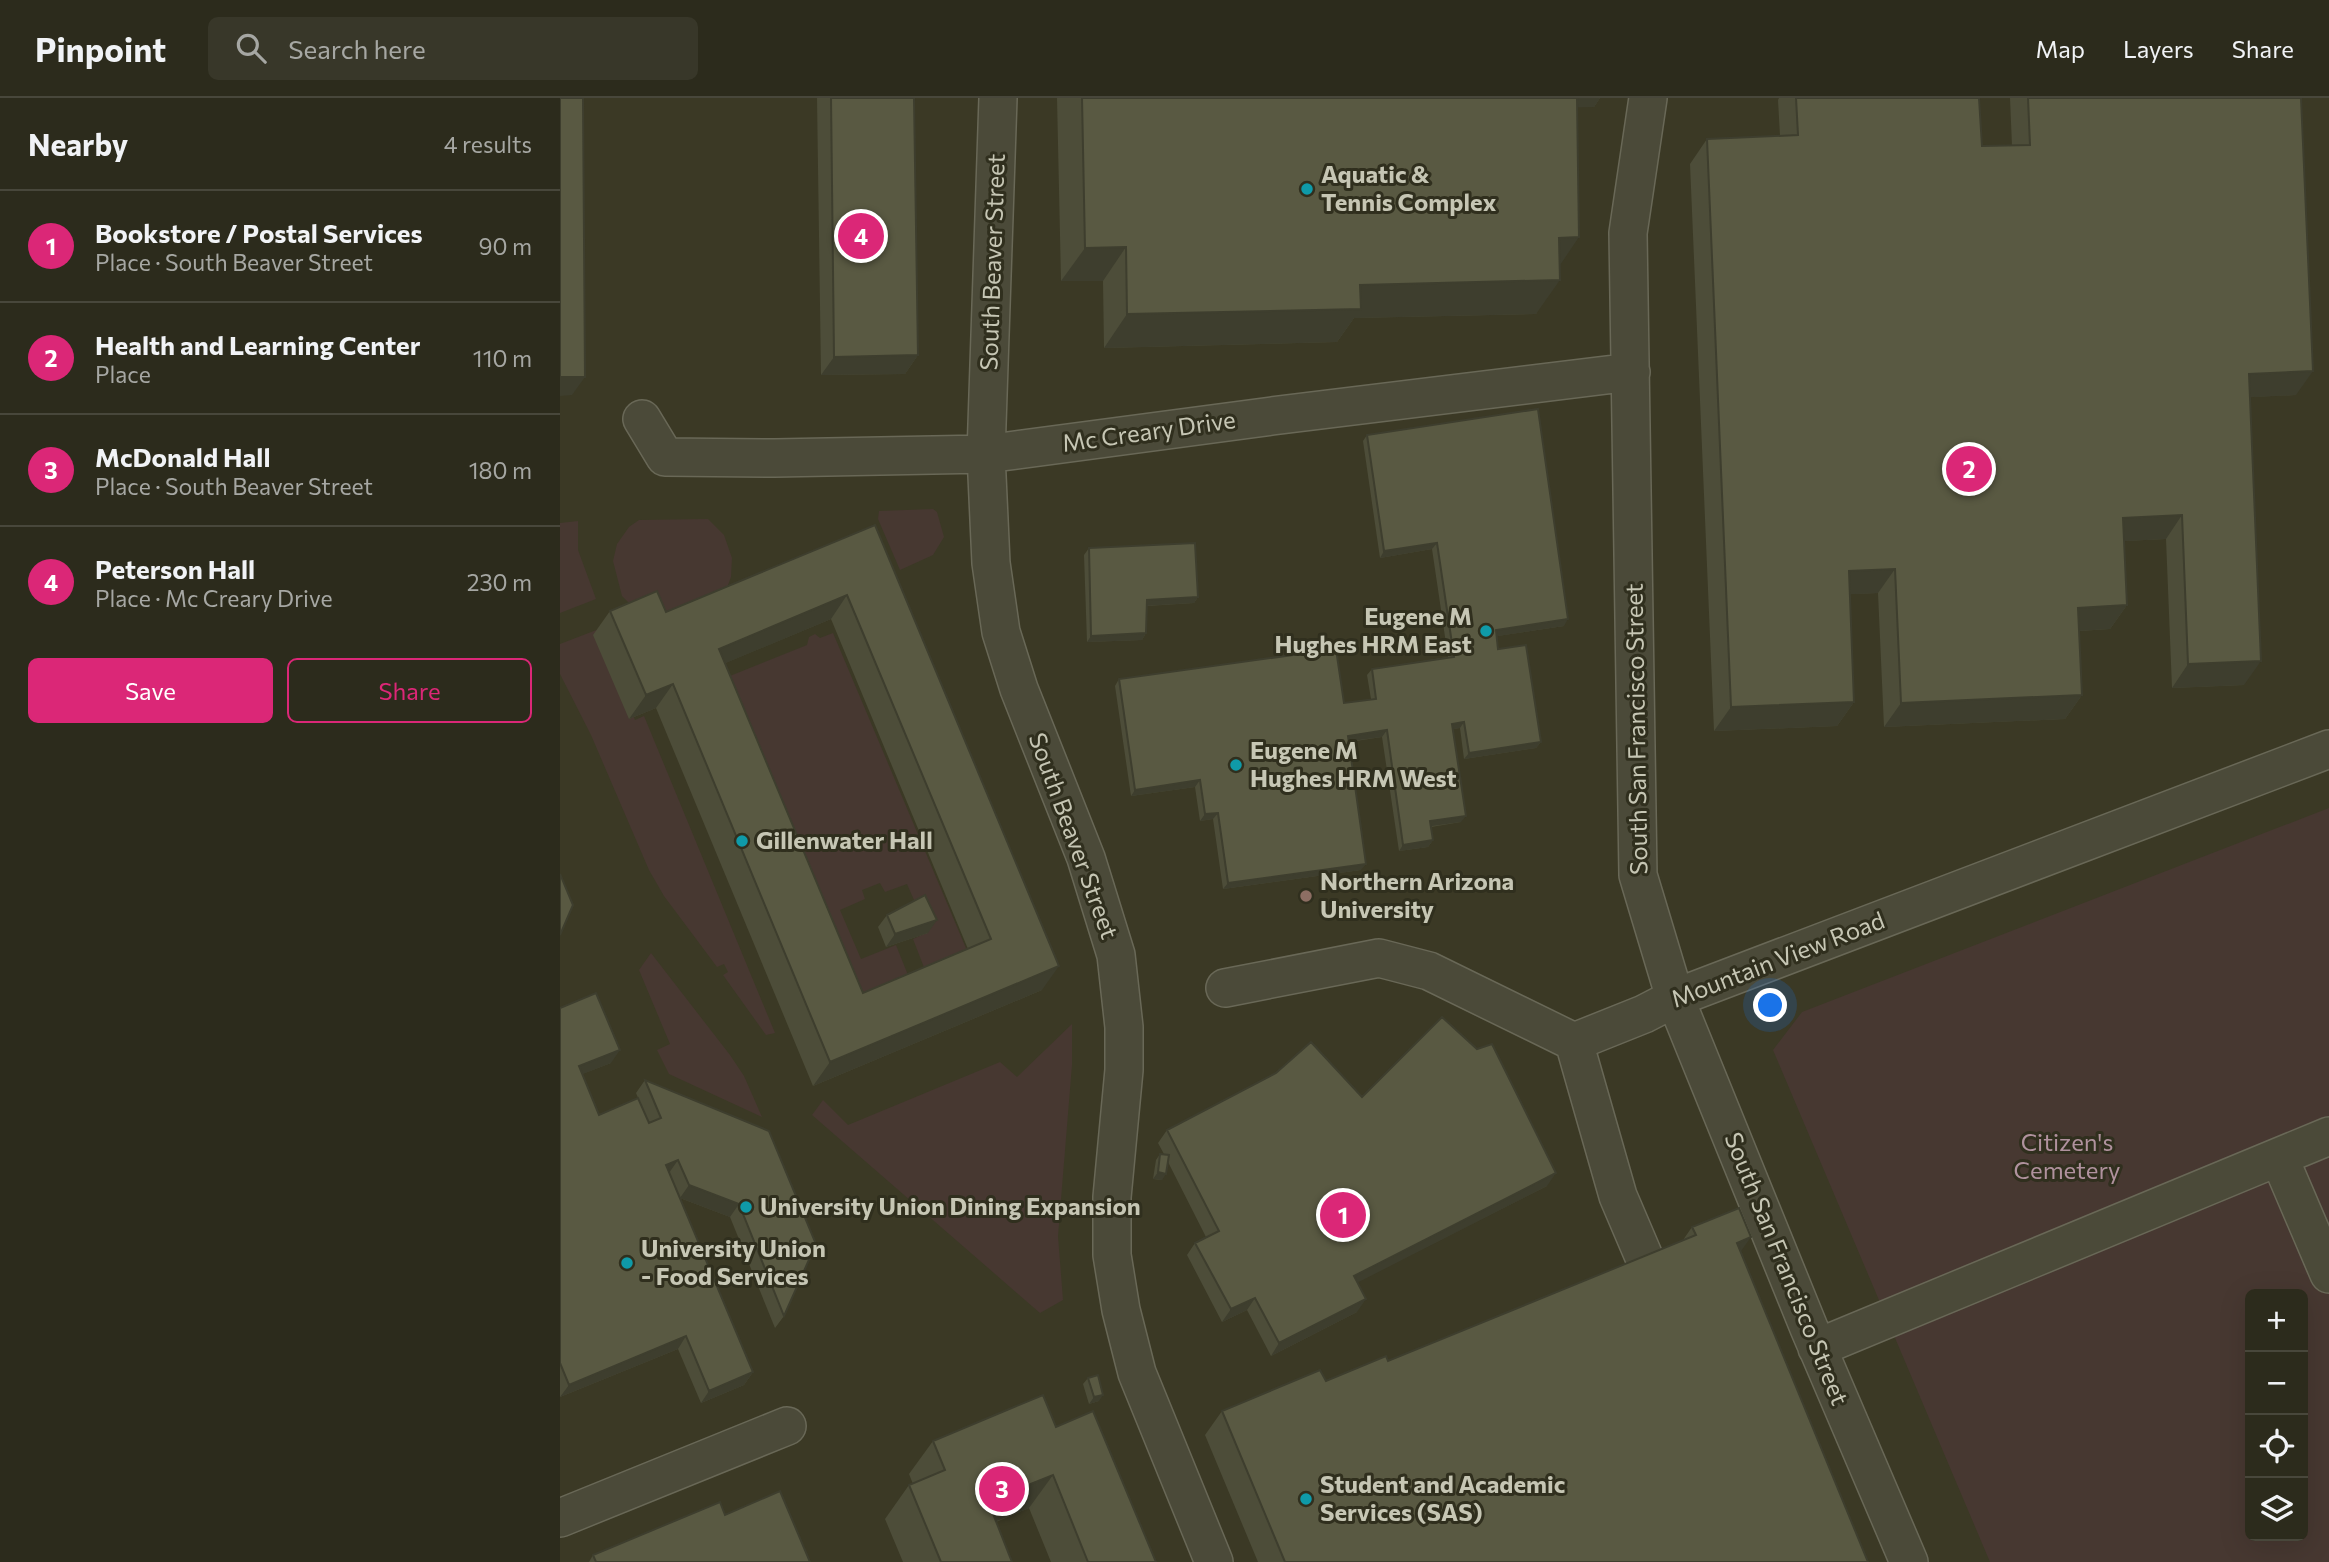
<!DOCTYPE html>
<html lang="en">
<head>
<meta charset="utf-8">
<style>
	:root { --surface:#2c2b1c; --page:#383729; --text:#f1f3f6; --muted:#a6a7a3; --line:#48473b; --accent:#db2777 }
	body { margin:0; font-family:Commissioner,sans-serif; background:var(--page); color:var(--text) }
	.controls { position:absolute; right:21px; bottom:21px; display:grid; overflow:hidden; border-radius:10px; box-shadow:0 7px 28px #0002 }
	.controls button { width:63px; height:63px; display:grid; place-items:center; padding:0; border:0; border-bottom:2px solid var(--line); background:var(--surface); color:var(--text); font:35px sans-serif }
	.you { position:absolute; left:1211px; top:908px; width:24px; height:24px; margin:-18px; border:5px solid #fff; border-radius:50%; background:#1a73e8; box-shadow:0 0 0 10px #1a73e833 }
	.badge { display:grid; place-items:center; width:46px; height:46px; border-radius:50%; background:var(--accent); color:#fff; font-size:23px; font-weight:700 }
	.pin { position:absolute; translate:-50% -50%; border:4px solid #fff; box-shadow:0 2px 7px #0006 }
	.list { margin:0; padding:0; list-style:none }
	h2 { display:flex; justify-content:space-between; align-items:center; height:91px; margin:0; padding:0 28px; font-size:30px }
	h2 small { font-size:23px; font-weight:400; color:var(--muted) }
	.list li { display:grid; grid-template-columns:46px 1fr auto; gap:21px; align-items:center; box-sizing:border-box; height:112px; padding:0 28px; border-top:2px solid var(--line) }
	.list b { display:block; font-size:26px; white-space:nowrap }
	.list p { margin:0; font-size:23px; white-space:nowrap; color:var(--muted) }
	.list em { font-size:23px; font-style:normal; color:var(--muted) }
	.actions { display:flex; gap:14px; padding:21px 28px }
	.actions a { flex:1; padding:16px 0; border:2px solid var(--accent); border-radius:10px; text-align:center; font-size:24px; color:var(--accent) }
	.actions .main { background:var(--accent); color:#fff }
	.icon { flex:none; width:38px; height:38px; fill:none; stroke:currentColor; stroke-width:2; stroke-linecap:round; stroke-linejoin:round }
	.map { position:relative; flex:none; width:1769px; height:1464px; overflow:hidden }
	header { display:flex; align-items:center; gap:42px; box-sizing:border-box; height:98px; padding:0 35px; background:var(--surface); border-bottom:2px solid var(--line) }
	header strong { font-size:33px }
	nav { display:flex; gap:38px; margin-inline-start:auto; font-size:24px }
	.search { width:490px; height:63px; background:var(--page); display:flex; align-items:center; gap:18px; box-sizing:border-box; padding:0 24px; border-radius:10px; color:var(--muted); font-size:26px }
	main { display:flex }
	aside { flex:1; background:var(--surface) }
	.map>svg:first-child { display:block }
	.green { fill:#473831; fill-rule:evenodd }
	.lines { fill:none; stroke-linecap:round; stroke-linejoin:round }
	.minor-casing { stroke:#696857; stroke-width:40 }
	.minor { stroke:#4b4a39; stroke-width:37 }
	.wall { fill:#4d4d39; fill-rule:evenodd }
	.shaded-wall { fill:#3e3e2e }
	.building { fill:#595942; stroke:#3e3e2e; stroke-width:2; fill-rule:evenodd }
	.culture-dot { fill:#0f9aa8; stroke:#302f1e; stroke-width:2.5 }
	.education-dot { fill:#8d6e63; stroke:#302f1e; stroke-width:2.5 }
	.labels { text-anchor:middle; stroke-width:6; stroke-linejoin:round; paint-order:stroke }
	.poi-label { font-size:24px; font-weight:bold; fill:#c6c6b4; stroke:#302f1e; text-anchor:start }
	.street-label { font-size:24px; fill:#c6c6b4; stroke:#302f1e }
	.park-label { font-size:24px; fill:#b0929e; stroke:#302f1e }
</style>
</head>
<body>
<header>
<strong>Pinpoint</strong>
<div class="search"><svg class="icon" aria-label="search" viewBox="0 0 24 24"><circle cx="10" cy="10" r="6"/><path d="M15 15l6 6"/></svg>Search here</div>
<nav><a>Map</a><a>Layers</a><a>Share</a></nav>
</header>
<main>
<aside>
<h2>Nearby<small>4 results</small></h2>
<ul class="list">
<li><span class="badge">1</span><div><b>Bookstore / Postal Services</b><p>Place · South Beaver Street</p></div><em>90 m</em></li>
<li><span class="badge">2</span><div><b>Health and Learning Center</b><p>Place</p></div><em>110 m</em></li>
<li><span class="badge">3</span><div><b>McDonald Hall</b><p>Place · South Beaver Street</p></div><em>180 m</em></li>
<li><span class="badge">4</span><div><b>Peterson Hall</b><p>Place · Mc Creary Drive</p></div><em>230 m</em></li>
</ul>
<div class="actions"><a class="main">Save</a><a>Share</a></div>
</aside>
<div class="map">
<svg width="1769" height="1464" viewBox="0 0 1769 1464">
	<rect width="100%" height="100%" fill="#3b3925"/>
	<path class="green" d="M373,411L377,414L384,439L373,457L340,472L318,421L319,413Z
		M148,421L164,437L172,460L171,479L165,495L128,519L74,510L62,498L53,463L57,446L69,429L79,422Z
		M18,423V452L36,501L0,515V425Z
		M39,531L75,622L84,618L215,935L206,937L163,877L168,874L164,866L157,869L104,798L89,772L31,637L0,576V546Z
		M273,535L408,855L365,872L353,841L368,834L347,786L325,794L320,785L302,792L305,801L280,812L301,861L336,847L348,877L287,903L155,584L247,547L249,539L255,536L260,540Z
		M1769,710V1464H1430L1213,952L1242,914ZM1690,1196H1743V1438H1690Z
		M91,855L170,957L184,978L202,1019L109,976L97,952L110,946L79,872Z
		M512,926V967L498,1138L503,1202L480,1215L252,1017L263,1002L288,1027L440,964L457,979Z"/>
	<g class="lines">
		<defs>
			<path id="minor" d="M438,0L426,356L431,465L441,534L459,591L526,760L556,857L564,929V972L552,1099V1157L561,1212L577,1275L654,1464
				M1088,0L1068,135L1078,777L1115,900L1249,1230L1349,1464
				M82,321L105,359L215,360L426,356L712,318L1071,274
				M665,890L819,860L869,873L1014,944L1084,916L1115,900L1769,651
				M1014,944L1058,1098L1090,1173
				M1719,1059L1769,1176
				M1257,1250L1769,1038
				M0,1420L227,1328"/>
		</defs>
		<use href="#minor" class="minor-casing"/>
		<use href="#minor" class="minor"/>
	</g>
	<path class="wall" d="M257,0H354L358,257L345,276L261,277Z
		M497,0H1040L1034,9H1017L1000,167L976,216L794,220L777,244L544,250L543,183H501Z
		M1219,0H1419L1422,48H1452L1450,0H1741L1736,297L1690,299L1684,587L1612,590L1606,441L1564,443L1567,507L1550,531L1519,533L1522,597L1505,621L1324,629L1318,495L1290,496L1294,604L1277,628L1154,633L1130,66L1147,41L1220,38L1218,2Z
		M807,337L1004,528L937,538L938,551L981,644L976,650L904,661L900,630L893,631L901,724L871,729L873,742L868,749L839,753L822,639L789,644L801,772L663,791L653,721L640,723L635,689L571,698L555,588L559,581L784,605L811,601L807,577L812,571L888,559L872,451L820,460L803,343Z
		M315,427L482,892L253,988L96,610L69,621L33,537L50,513L106,514ZM271,521L408,851L303,895L165,565Z
		M529,450L638,499L634,505L587,508L586,535L582,542L527,544L524,457Z
		M327,817L368,835L326,849L318,829Z
		M0,910L51,965L22,976L39,1017L89,1025L76,995L85,982L209,1033L224,1218L215,1230L170,1119L120,1100L193,1274L184,1287L141,1305L118,1251L0,1299Z
		M802,999L987,1088L797,1184V1214L711,1258L687,1212L662,1224L627,1157L635,1145L646,1139L608,1064L602,1082L593,1081L596,1062L600,1056H604L598,1045L607,1032Z
		M1132,1129L1180,1154L1308,1464H698L645,1337L662,1313L766,1283L828,1263L1123,1142Z
		M528,1280L539,1303L529,1306L523,1286Z
		M496,1329L596,1464H491L469,1410L436,1424L452,1464H343L325,1421L349,1387L353,1386L349,1376L373,1343Z
		M165,1417L250,1464H29L33,1457Z"/>
	<path class="shaded-wall" d="M1000,0H1040L1034,9L993,10Z
		M1019,139L996,173L999,140Z
		M566,149L543,183H501L525,150Z
		M1000,182L976,216L794,220L777,244L544,250L567,216L800,187Z
		M358,257L345,276L261,277L274,259Z
		M1753,273L1736,297L1672,300L1689,276Z
		M0,279H25L12,297L0,298Z
		M1622,417L1606,441L1547,444L1563,420Z
		M877,445L872,451L820,460L824,453Z
		M1335,471L1318,495L1272,497L1289,473Z
		M287,497L271,521L142,575L159,551Z
		M638,499L634,505L583,508L587,502Z
		M1567,507L1550,531L1501,534L1518,510Z
		M1008,521L1004,528L932,539L936,532Z
		M586,535L582,542L527,544L531,538Z
		M1701,563L1684,587L1612,590L1628,566Z
		M113,586L96,610L69,621L86,597Z
		M1522,597L1505,621L1324,629L1341,605Z
		M1294,604L1277,628L1154,633L1171,609Z
		M904,624L900,630L888,632L892,626Z
		M827,632L822,639L784,644L788,638Z
		M981,644L976,650L904,661L909,655Z
		M640,682L635,689L571,698L575,692Z
		M658,715L653,721L640,723L645,716Z
		M906,718L901,724L865,729L870,723Z
		M873,742L868,749L839,753L843,747Z
		M806,766L801,772L663,791L668,785Z
		M377,822L368,835L326,849L335,836Z
		M499,868L482,892L253,988L270,964Z
		M60,952L51,965L10,981L19,968Z
		M118,1062L109,1075L106,1067Z
		M598,1074L606,1076L602,1082L593,1081Z
		M996,1075L987,1088L785,1191L794,1178Z
		M129,1087L179,1106L170,1119L120,1100Z
		M1191,1139L1174,1163L1177,1145Z
		M695,1200L687,1212L662,1224L671,1211Z
		M806,1201L797,1214L711,1258L719,1245Z
		M126,1238L118,1251L0,1299L9,1287Z
		M193,1274L184,1287L141,1305L149,1293Z
		M543,1297L539,1303L529,1306L534,1299Z
		M493,1377L469,1410L404,1436L428,1403Z"/>
	<path class="building" d="M0,0H23L25,279H0Z
		M271,0H354L358,257L274,259Z
		M522,0H1017L1019,139L999,140L1000,182L800,187L801,211L567,216L566,149L525,150Z
		M1236,0H1419L1422,48L1470,47L1468,0H1741L1753,273L1689,276L1701,563L1628,566L1622,417L1563,420L1567,507L1518,510L1522,597L1341,605L1335,471L1289,473L1294,604L1171,609L1147,41L1238,37Z
		M978,311L1008,521L936,532L938,551L966,547L981,644L909,655L904,624L892,626L906,718L870,723L873,742L843,747L827,632L788,638L806,766L668,785L658,715L645,716L640,682L575,692L559,581L776,551L784,605L816,601L812,571L894,559L877,445L824,453L807,337Z
		M315,427L499,868L270,964L113,586L86,597L50,513L97,493L106,514ZM287,497L431,841L303,895L159,551Z
		M635,445L638,499L587,502L586,535L531,538L529,450Z
		M0,776L13,807L0,837Z
		M365,797L377,822L335,836L327,817Z
		M36,895L60,952L19,968L39,1017L78,1000L89,1025L101,1020L85,982L209,1033L256,1146L224,1218L179,1106L129,1087L118,1062L106,1067L193,1274L149,1293L126,1238L9,1287L0,1265V910Z
		M882,919L917,951L932,946L996,1075L794,1178L806,1201L719,1245L695,1200L671,1211L635,1145L659,1133L607,1032L716,975L751,944L802,999Z
		M600,1056L609,1057L606,1076L598,1074Z
		M1179,1110L1191,1139L1177,1145L1308,1464H725L662,1313L760,1272L766,1283L826,1258L828,1263L1136,1137L1132,1129Z
		M538,1277L543,1297L534,1299L528,1280Z
		M483,1297L496,1329L533,1313L596,1464H528L493,1377L428,1403L452,1464H381L349,1387L385,1372L373,1343Z
		M220,1393L250,1464H36L33,1457L160,1404L165,1417Z"/>
	<g class="culture-dot">
		<circle cx="747" cy="91" r="7"/>
		<circle cx="926" cy="533" r="7"/>
		<circle cx="676" cy="667" r="7"/>
		<circle cx="182" cy="743" r="7"/>
		<circle cx="186" cy="1109" r="7"/>
		<circle cx="67" cy="1165" r="7"/>
		<circle cx="746" cy="1401" r="7"/>
	</g>
	<circle class="education-dot" cx="746" cy="798" r="7"/>
	<g class="labels">
		<g class="poi-label">
			<text x="761" y="85">Aquatic &amp;<tspan x="761" dy="28">Tennis Complex</tspan></text>
			<text x="912" y="527" text-anchor="end">Eugene M<tspan x="912" dy="28">Hughes HRM East</tspan></text>
			<text x="690" y="661">Eugene M<tspan x="690" dy="28">Hughes HRM West</tspan></text>
			<text x="196" y="751">Gillenwater Hall</text>
			<text x="760" y="792">Northern Arizona<tspan x="760" dy="28">University</tspan></text>
			<text x="200" y="1117">University Union Dining Expansion</text>
			<text x="81" y="1159">University Union<tspan x="81" dy="28">- Food Services</tspan></text>
			<text x="760" y="1395">Student and Academic<tspan x="760" dy="28">Services (SAS)</tspan></text>
		</g>
		<g class="street-label">
			<text transform="translate(433 164) rotate(-88)" y="8">South Beaver Street</text>
			<text transform="translate(589 334) rotate(-8)" y="8">Mc Creary Drive</text>
			<text transform="translate(1077 631) rotate(-91)" y="8">South San Francisco Street</text>
			<text transform="translate(513 738) rotate(70)" y="8">South Beaver Street</text>
			<text transform="translate(1218 862) rotate(-21)" y="8">Mountain View Road</text>
			<text transform="translate(1226 1171) rotate(68)" y="8">South San Francisco Street</text>
		</g>
		<g class="park-label">
			<text x="1507" y="1053">Citizen's<tspan x="1507" dy="28">Cemetery</tspan></text>
		</g>
	</g>
</svg>
<div class="controls">
<button>+</button>
<button>−</button>
<button><svg class="icon" aria-label="locate" viewBox="0 0 24 24"><circle cx="12" cy="12" r="6"/><path d="M12 2v4M12 18v4M2 12h4M18 12h4"/></svg></button>
<button><svg class="icon" aria-label="layers" viewBox="0 0 24 24"><path d="M12 4l9 5-9 5-9-5zM3 14l9 5 9-5"/></svg></button>
</div>
<div class="you"></div>
<div class="pin badge" style="left:783px;top:1117px">1</div>
<div class="pin badge" style="left:1409px;top:371px">2</div>
<div class="pin badge" style="left:442px;top:1391px">3</div>
<div class="pin badge" style="left:301px;top:138px">4</div>
</div>
</main>
</body>
</html>
